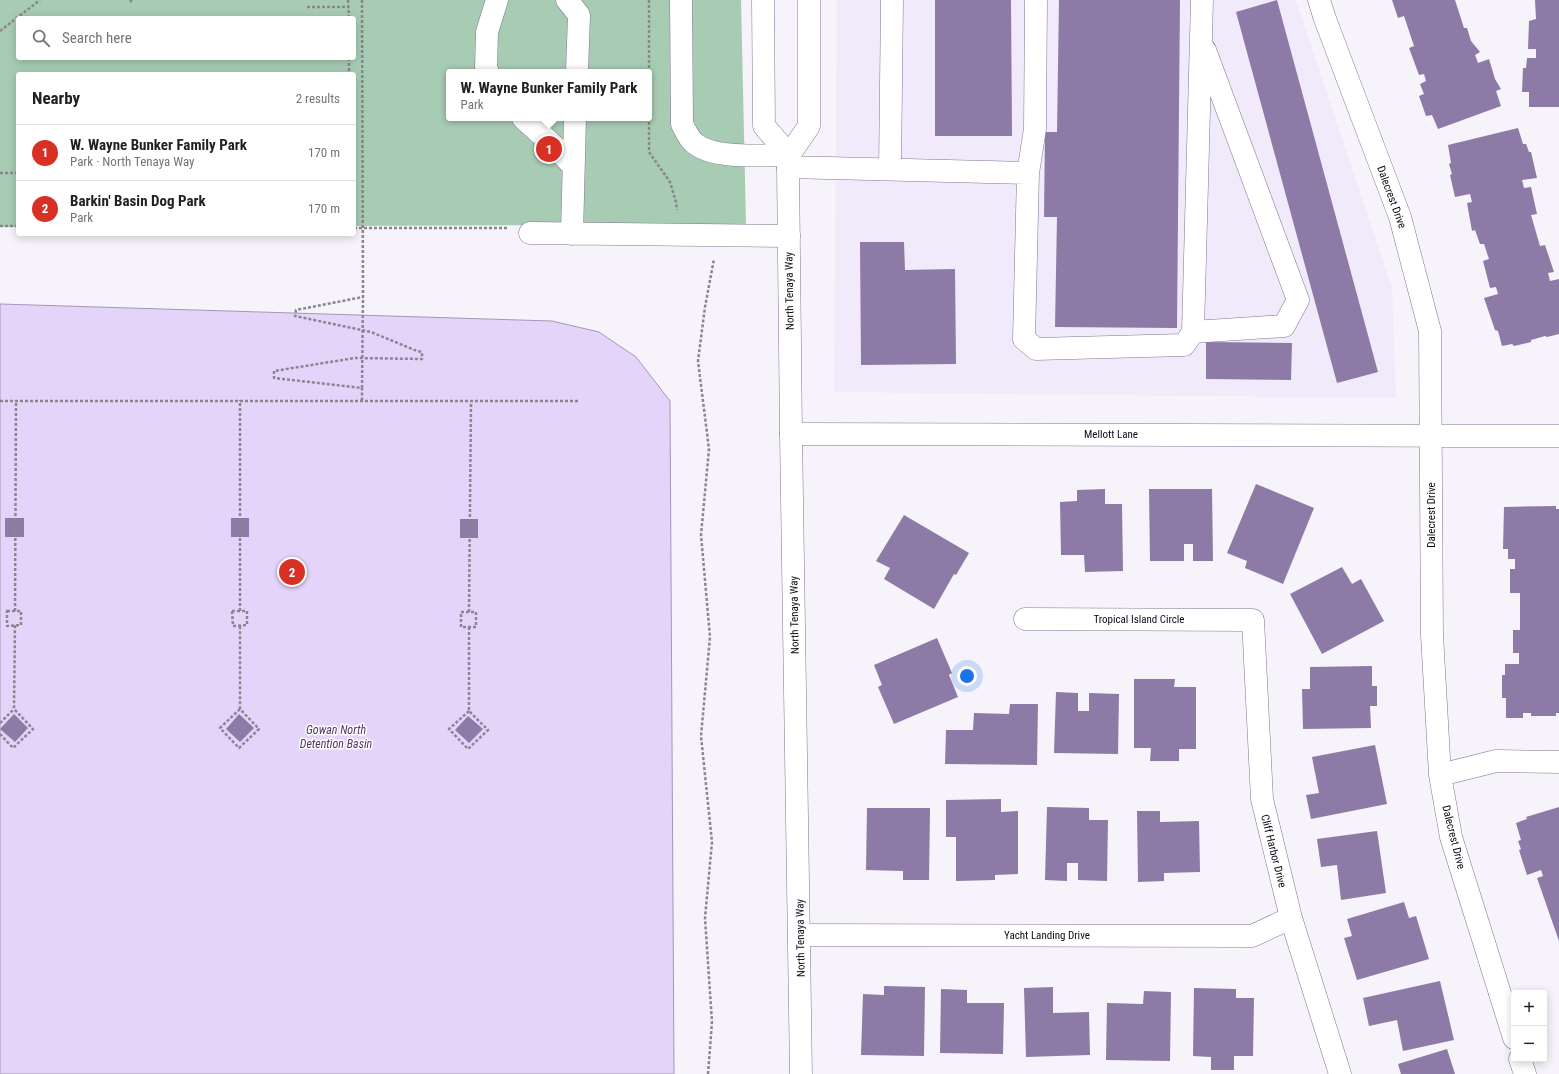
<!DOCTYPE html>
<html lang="en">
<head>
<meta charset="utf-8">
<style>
	:root { --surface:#fff; --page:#f6f6f6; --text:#202124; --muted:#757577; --line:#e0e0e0; --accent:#d93025 }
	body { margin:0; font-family:"Roboto Condensed",sans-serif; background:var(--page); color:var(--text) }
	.controls { position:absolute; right:12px; bottom:12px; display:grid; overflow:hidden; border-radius:4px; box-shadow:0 2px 10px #0003 }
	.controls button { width:36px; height:36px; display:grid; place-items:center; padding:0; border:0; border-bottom:1px solid var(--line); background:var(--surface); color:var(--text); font:20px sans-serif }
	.you { position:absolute; left:967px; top:676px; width:14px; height:14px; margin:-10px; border:3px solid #fff; border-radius:50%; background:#1a73e8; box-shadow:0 0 0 6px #1a73e833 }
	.badge { display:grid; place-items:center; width:26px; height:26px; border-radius:50%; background:var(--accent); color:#fff; font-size:13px; font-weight:700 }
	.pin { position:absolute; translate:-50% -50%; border:2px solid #fff; box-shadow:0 1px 4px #0006 }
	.popup { position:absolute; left:446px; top:69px; width:206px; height:52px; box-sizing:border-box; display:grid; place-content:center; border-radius:4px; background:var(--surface); filter:drop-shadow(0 1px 3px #0005); font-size:13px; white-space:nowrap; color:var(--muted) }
	.popup b { font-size:15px; color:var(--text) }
	.popup::after { content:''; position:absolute; left:50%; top:100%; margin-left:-8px; border:8px solid transparent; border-top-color:var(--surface) }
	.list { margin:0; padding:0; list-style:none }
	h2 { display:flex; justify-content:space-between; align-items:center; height:52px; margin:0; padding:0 16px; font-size:17px }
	h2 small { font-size:13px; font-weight:400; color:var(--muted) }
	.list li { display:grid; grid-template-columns:26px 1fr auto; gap:12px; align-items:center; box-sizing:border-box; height:56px; padding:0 16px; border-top:1px solid var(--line) }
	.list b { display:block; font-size:15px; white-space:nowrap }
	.list p { margin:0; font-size:13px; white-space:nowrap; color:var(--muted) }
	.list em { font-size:13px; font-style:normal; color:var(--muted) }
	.icon { flex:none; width:22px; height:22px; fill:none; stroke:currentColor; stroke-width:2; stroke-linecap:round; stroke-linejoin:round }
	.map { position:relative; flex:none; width:1559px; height:1074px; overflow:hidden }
	.search { position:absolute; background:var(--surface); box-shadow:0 2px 10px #0003; left:16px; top:16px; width:340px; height:44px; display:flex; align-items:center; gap:10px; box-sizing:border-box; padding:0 14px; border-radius:4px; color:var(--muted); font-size:15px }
	.panel { position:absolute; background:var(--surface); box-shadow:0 2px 10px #0003; left:16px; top:72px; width:340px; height:164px; border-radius:4px }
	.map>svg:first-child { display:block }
	.built { fill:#f1eafa }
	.green { fill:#a7ccb3; fill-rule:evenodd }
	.water { fill:#e5d4fa; stroke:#a497b5 }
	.building { fill:#8d7aa6 }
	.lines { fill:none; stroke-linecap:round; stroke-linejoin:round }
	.minor-casing { stroke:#817591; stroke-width:23 }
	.major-casing { stroke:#817591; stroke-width:23 }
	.path { stroke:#8a868f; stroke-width:2.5; stroke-dasharray:3 2; stroke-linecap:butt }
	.minor { stroke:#fff; stroke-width:22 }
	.major { stroke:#fff; stroke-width:22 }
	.labels { text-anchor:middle; stroke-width:3; stroke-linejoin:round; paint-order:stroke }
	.street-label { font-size:11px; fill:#0d0913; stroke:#fff }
	.water-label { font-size:12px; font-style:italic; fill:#52366f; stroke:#fff }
</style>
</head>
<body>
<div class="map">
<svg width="1559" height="1074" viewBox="0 0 1559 1074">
	<rect width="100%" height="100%" fill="#f6f3fa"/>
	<path class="built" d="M837,0H1296L1392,288L1396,398L834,392Z"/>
	<path class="green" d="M0,0H741L746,224L354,226V74H18V227H0ZM18,18H354V58H18ZM449,72H649V118H449Z"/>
	<path class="water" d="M0,304L552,321L599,332L636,357L670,401L674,1074H0Z"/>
	<path class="building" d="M935,0H1011L1012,136H935Z
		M1059,0H1180L1177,328L1055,327L1057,217H1044L1045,132H1057Z
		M1277,0L1378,372L1337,383L1236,12Z
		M1392,0H1455L1464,28H1467L1471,41L1480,52L1475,55L1478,63L1489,59L1495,79L1501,89L1496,91L1501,106L1438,129L1432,115L1426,116L1419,96L1424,94L1420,84L1426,81L1424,74L1419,75L1409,48L1414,46L1404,16L1398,18Z
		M1535,0H1559V107H1529V92H1522L1523,68H1526L1527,58H1536V49H1528L1529,21L1536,19Z
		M1518,128L1523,144H1526L1529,152H1531L1537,178L1522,180L1524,188L1531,187L1537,214L1531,215L1540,246L1545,245L1554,272L1548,273L1550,281L1559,279V334L1547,337L1545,336L1531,340V342L1514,346L1512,344L1502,346L1498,331L1495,330L1484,298L1498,294L1496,287L1490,288L1483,261L1489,259L1484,244H1480L1475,230L1472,231L1467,203L1472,202L1470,194L1455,197L1450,175L1452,174L1449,164L1451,163L1448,145Z
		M860,242H904L905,270L955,269L956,364L861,365Z
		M1206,342L1292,343L1291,380L1206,379Z
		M1256,484L1314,508L1283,584L1245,568L1247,561L1227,553Z
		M1105,489V504H1122L1123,571L1085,572L1084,555H1061L1060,502L1077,501V490Z
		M1149,489H1212L1213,561H1193V544H1184V561H1150Z
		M1556,506V509H1559V713H1556V716H1531V713H1523V718H1506V698H1502V675H1505V664H1519V653H1513V630H1520V593H1510V569H1515V559H1508V549H1503L1504,507Z
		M904,515L969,553L956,575L954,574L934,609L884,579L890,568L876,561Z
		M5,518H24V537H5Z
		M231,518H249V537H231Z
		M460,519H478V538H460Z
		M1342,567L1352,584L1361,579L1384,621L1322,654L1290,594Z
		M937,638L952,673L949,675L958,697L894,724L878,687L882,685L874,665Z
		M1372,666V686H1377V706H1370L1371,728L1303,729L1302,689H1310V667Z
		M1134,679H1175L1174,687H1196V749H1179V761H1150L1151,748H1134Z
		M1056,692L1078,693V711H1089V693L1119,694L1118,754L1054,753Z
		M1010,704H1038L1037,765L945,764L946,730H973L974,713L1009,714Z
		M14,714L28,728L15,742L0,729Z
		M239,714L254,728L240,742L226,729Z
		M468,716L483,729L469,743L455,730Z
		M1375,745L1387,804L1311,819L1306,795L1319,793L1312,757Z
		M1001,799V812L1018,811V874L995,875V880L956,881V837H946V800Z
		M1047,807L1089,808V820H1108L1107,881L1078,880V863H1067V881L1045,880Z
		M1559,807V941L1537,878L1543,876L1541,870L1527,875L1519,850L1521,849L1518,841L1521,840L1516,823L1527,819L1526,817Z
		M867,808H930L929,880H903V871L866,870Z
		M1137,811H1160V822L1199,821L1200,872L1164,873V881L1138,882Z
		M1377,831L1386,893L1341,900L1337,865L1321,867L1317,839Z
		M1404,902L1409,918L1416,916L1429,959L1357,980L1344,938L1352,936L1347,919Z
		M1440,981L1454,1040L1403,1051L1397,1020L1369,1026L1363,998Z
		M884,986L925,987L924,1056L861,1055L863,994L884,995Z
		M1053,987V1013L1089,1012L1090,1055L1026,1057L1024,988Z
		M1194,988L1236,989V998H1254L1253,1056H1234V1070H1211V1057L1193,1056Z
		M941,989L967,990V1003H1004L1003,1054L940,1053Z
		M1144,991L1171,992L1170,1061L1106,1060L1107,1003L1143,1004Z
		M1447,1049L1455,1074H1401L1398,1064Z"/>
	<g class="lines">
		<defs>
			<path id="minor" d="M567,0L579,15L577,72
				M681,0L682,124C685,129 688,137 693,142C712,160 763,155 789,155
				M1319,0L1325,19L1400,217L1430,331L1432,635L1440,775L1451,837L1514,1038
				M488,72L486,69L487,32L497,0
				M523,118L555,147L573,166
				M788,167L1028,173L1035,129L1036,0
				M890,169L892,0
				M1028,173L1024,339L1036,349L1184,345L1193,332L1202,0
				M530,233L789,236
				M572,234L575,118
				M1193,332L1284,326L1298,300L1205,50
				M791,434L1559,436
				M1025,619L1253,620L1262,799L1291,918L1340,1074
				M1440,775L1496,761L1559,762
				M800,935L1252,936L1291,918
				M1520,1059L1525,1074"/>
			<path id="major" d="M763,0L764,126L789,155
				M801,1074L791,434L788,167L789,155L809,126V0"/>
		</defs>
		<use href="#minor" class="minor-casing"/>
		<use href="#major" class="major-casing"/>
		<path class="path" d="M130,0L132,2
			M348,0L349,18
			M362,0L363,297L296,310L295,316L371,332L417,351L422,352V359L355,358L274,371V378L362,388V401
			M649,0V72
			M307,7H349
			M0,31L40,0
			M349,58V74
			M649,92V152L670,182L676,202L677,210
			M0,173H18
			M0,226H18
			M354,228H507
			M362,388L363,297
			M0,401H580
			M7,611H21V625L7,626Z
			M15,611L16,400
			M232,611H247V625L233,626Z
			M240,611V400
			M461,612H476V627H461Z
			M469,612L471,402
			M240,709L220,728L239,748L259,729L240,709V625
			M469,711L449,729L468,749L488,730L469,711V627
			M0,723L14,709
			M0,734L13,748L33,729L14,709L15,625
			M708,1074L712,1022L705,918L712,842L701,736L710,637L701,535L709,449L698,361L705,307L714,259"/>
		<use href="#minor" class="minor"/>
		<use href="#major" class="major"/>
	</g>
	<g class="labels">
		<g class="street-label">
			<text transform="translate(1392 197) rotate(70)" y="4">Dalecrest Drive</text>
			<text transform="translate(789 291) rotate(-91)" y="4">North Tenaya Way</text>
			<text x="1111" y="438">Mellott Lane</text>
			<text transform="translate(1431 515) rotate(-90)" y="4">Dalecrest Drive</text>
			<text transform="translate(794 615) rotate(-91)" y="4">North Tenaya Way</text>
			<text x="1139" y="623">Tropical Island Circle</text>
			<text transform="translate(1454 837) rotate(76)" y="4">Dalecrest Drive</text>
			<text transform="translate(1274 851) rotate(76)" y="4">Cliff Harbor Drive</text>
			<text x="1047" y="939">Yacht Landing Drive</text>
			<text transform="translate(800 938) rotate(-91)" y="4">North Tenaya Way</text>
		</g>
		<g class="water-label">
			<text x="336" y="734">Gowan North<tspan x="336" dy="14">Detention Basin</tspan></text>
		</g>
	</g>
</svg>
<div class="controls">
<button>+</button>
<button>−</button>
</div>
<div class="you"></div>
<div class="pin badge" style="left:549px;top:149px">1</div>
<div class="popup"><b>W. Wayne Bunker Family Park</b>Park</div>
<div class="pin badge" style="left:292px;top:572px">2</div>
<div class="search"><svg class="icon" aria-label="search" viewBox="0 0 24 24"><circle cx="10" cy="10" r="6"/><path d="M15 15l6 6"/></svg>Search here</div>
<section class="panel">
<h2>Nearby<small>2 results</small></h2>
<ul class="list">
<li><span class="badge">1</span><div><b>W. Wayne Bunker Family Park</b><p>Park · North Tenaya Way</p></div><em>170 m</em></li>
<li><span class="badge">2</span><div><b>Barkin' Basin Dog Park</b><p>Park</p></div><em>170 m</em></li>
</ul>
</section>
</div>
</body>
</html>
